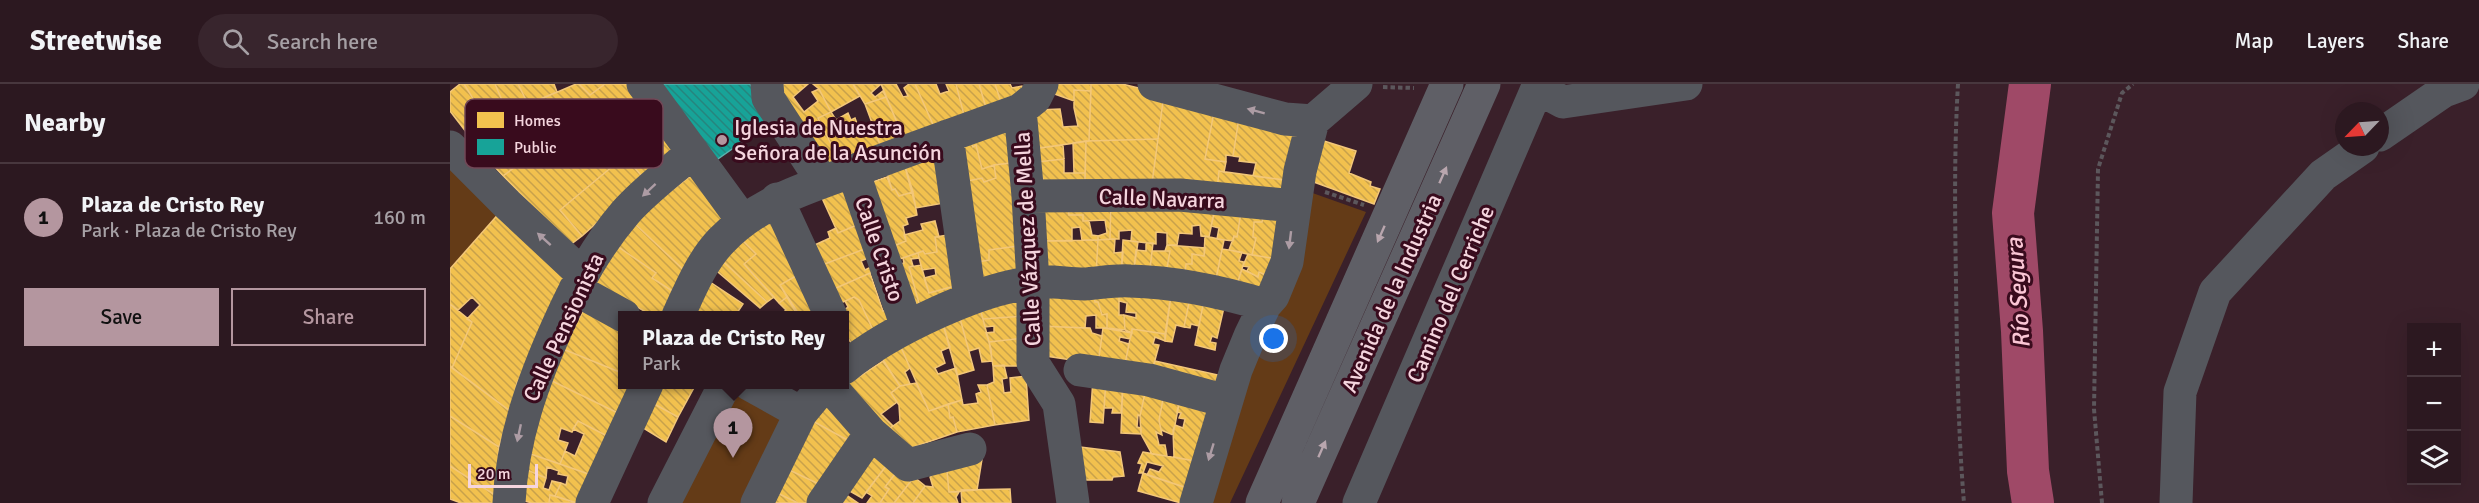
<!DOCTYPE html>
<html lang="en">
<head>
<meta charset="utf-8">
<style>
	:root { --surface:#2c1820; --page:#38252d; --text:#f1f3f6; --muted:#a6a0a5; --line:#48373e; --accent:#b4969f }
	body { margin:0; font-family:Signika,sans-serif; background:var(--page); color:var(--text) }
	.controls { position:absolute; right:18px; bottom:18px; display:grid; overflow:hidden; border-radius:0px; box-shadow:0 6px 24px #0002 }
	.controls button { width:54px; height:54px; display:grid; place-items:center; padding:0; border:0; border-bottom:2px solid var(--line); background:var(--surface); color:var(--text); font:30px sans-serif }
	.compass { position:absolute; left:1885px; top:18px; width:54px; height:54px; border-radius:50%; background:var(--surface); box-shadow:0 6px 24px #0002; rotate:245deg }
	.scale { position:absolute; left:18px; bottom:15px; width:70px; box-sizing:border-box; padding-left:6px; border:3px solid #f5d5de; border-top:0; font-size:16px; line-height:21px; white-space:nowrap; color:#f5d5de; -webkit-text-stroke:4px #390b1d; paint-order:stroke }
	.you { position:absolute; left:824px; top:255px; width:21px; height:21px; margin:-15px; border:4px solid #fff; border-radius:50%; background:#1a73e8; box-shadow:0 0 0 9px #1a73e833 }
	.badge { display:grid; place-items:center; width:39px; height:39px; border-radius:50%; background:var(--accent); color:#111; font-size:20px; font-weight:700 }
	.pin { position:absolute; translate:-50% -50px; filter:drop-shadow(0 2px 3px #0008) }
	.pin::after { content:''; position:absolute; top:32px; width:21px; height:18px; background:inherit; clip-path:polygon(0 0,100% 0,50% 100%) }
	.popup { position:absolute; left:168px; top:227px; width:231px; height:78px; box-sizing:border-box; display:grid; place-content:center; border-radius:0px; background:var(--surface); filter:drop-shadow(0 2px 4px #0005); font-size:20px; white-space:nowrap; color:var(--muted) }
	.popup b { font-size:22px; color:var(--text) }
	.popup::after { content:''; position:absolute; left:50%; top:100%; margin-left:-12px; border:12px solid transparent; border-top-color:var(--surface) }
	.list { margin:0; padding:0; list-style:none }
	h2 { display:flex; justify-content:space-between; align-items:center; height:78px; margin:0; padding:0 24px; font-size:26px }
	h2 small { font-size:20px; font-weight:400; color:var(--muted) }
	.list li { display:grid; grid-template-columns:39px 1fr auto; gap:18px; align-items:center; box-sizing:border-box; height:108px; padding:0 24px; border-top:2px solid var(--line) }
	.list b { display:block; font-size:22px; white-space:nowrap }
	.list p { margin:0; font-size:20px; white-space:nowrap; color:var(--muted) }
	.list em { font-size:20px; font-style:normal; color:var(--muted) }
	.actions { display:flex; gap:12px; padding:18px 24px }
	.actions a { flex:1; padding:14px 0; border:2px solid var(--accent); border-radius:0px; text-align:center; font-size:21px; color:var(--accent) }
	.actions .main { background:var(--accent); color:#111 }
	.icon { flex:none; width:33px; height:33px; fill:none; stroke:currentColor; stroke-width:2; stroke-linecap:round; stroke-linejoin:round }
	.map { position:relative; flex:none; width:2029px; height:419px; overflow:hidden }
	header { display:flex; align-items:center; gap:36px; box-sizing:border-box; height:84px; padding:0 30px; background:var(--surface); border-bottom:2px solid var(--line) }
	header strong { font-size:28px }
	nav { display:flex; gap:33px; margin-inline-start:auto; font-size:21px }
	.search { width:420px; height:54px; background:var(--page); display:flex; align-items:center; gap:15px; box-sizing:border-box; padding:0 21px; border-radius:33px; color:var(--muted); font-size:22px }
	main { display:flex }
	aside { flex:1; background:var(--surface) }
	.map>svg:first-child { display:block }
	.park { fill:#643b17 }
	.homes { fill:url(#homes-back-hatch); stroke:#f3c779; stroke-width:1.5 }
	.public { fill:url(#public-back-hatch); stroke:#5ab2ad; stroke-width:1.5 }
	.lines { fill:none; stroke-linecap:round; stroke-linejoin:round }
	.river { stroke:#9f4967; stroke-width:42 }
	.path { stroke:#5c575c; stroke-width:4; stroke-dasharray:4.5 3; stroke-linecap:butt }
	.minor { stroke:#55575d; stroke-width:33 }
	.major { stroke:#5f5f66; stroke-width:33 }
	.oneway { fill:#ad9ca4 }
	.oneway2 { fill:#b9a6ae }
	.poi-dot { fill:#b4969f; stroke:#390b1d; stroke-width:2 }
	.labels { text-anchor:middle; stroke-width:6; stroke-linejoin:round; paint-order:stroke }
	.poi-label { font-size:22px; fill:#f5d5de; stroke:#390b1d; text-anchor:start }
	.street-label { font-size:22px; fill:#f5d5de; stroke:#390b1d }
	.water-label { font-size:24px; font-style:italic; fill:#fbc6d5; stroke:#390b1d }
	.key { fill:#390b1d; stroke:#714857; stroke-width:1.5 }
	.key-label { font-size:16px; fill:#f5d5de }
</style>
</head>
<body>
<header>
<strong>Streetwise</strong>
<div class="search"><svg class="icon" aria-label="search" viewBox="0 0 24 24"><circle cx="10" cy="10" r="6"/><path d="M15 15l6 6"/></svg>Search here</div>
<nav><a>Map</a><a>Layers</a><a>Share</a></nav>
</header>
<main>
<aside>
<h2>Nearby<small></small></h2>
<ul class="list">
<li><span class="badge">1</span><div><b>Plaza de Cristo Rey</b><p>Park · Plaza de Cristo Rey</p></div><em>160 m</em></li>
</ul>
<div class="actions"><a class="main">Save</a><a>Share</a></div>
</aside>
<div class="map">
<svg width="2029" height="419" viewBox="0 0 2029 419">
	<defs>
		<pattern id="homes-back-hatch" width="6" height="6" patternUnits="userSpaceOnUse" patternTransform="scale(1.5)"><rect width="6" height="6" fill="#f2c14e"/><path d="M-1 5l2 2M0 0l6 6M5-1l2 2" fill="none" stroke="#c8a14b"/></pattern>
		<pattern id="public-back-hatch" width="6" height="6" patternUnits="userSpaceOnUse" patternTransform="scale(1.5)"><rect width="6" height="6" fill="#17a398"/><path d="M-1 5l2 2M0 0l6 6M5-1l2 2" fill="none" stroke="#26857e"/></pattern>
	</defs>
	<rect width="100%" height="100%" fill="#3a202a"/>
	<path class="park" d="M0,63L57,120L0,185Z
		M854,106L916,128L780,419H760Z
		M275,301L351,329L307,419H214Z"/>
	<path class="homes" d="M10,0H14L40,42L51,35V27L55,23L64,47L33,70L0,27V8Z
		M14,0H45L55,23L51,27V35L40,42Z
		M45,0H68L78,20L57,28Z
		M68,0H104L107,8L78,20Z
		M126,0H129L140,11L155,0H183L228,60L195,96L175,72L110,126L132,152L120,161L53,92L96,60L70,24Z
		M129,0H155L140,11Z
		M333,0H358L343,13L354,28L368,17L362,8L369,5L381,28L368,34L390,78L372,89L328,24Z
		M363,0H403L410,12L381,28L369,5Z
		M403,0H431L421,9L425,13L433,7L436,13L415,20Z
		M431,0H446L453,13L458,12L454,4L459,0H465L485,45L454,55Z
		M465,0H486L490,10L499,7L496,0H506L515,35L485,45Z
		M506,0H529L537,27L515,35Z
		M529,0H545L552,21L537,27Z
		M545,0H560L562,4L572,2L576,10L552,21Z
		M602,0H641V7L624,6V17L599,8Z
		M641,0H672L714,10L708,55L639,57Z
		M624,6L641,7L639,57L582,65L587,26L610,25L613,43L628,42L624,24Z
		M714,10L764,28L755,75L776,78L774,88L769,87L767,107L702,99Z
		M436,13L454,55L431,63L415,20Z
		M70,24L96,60L53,92L33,70L64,47L57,28Z
		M381,28L386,36L398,29L401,36L405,34L409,45L422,41L431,63L390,78L368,34Z
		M764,28L789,34L783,72L776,71V78L755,75Z
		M789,34L850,54L842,97L803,92L806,79L789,77L790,73L783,72Z
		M561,35L569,78L544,81L532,85L526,61L523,63L517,49Z
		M517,49L523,63L526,61L532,85L544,81L546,94L534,98L532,94L508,99Z
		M708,55L702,99L635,101L636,57Z
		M636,57L635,89H624L623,59Z
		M874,57L906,67L899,89L921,98L920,102L930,105L924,120L861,97Z
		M613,61L614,75L587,78L582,65Z
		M493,64L500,118L466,124L452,72Z
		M175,72L195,96L132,152L110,126Z
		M452,72L463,108L449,112L445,105L442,106L434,78Z
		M614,75V89H635V101H595L587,78Z
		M569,78L575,161L539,166V176L521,179L508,99L532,94L534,98L546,94L544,81Z
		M247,87L284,138L239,191L182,137Z
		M769,87L842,97L838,115L767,107Z
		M437,93L442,106L445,105L449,112L463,108L467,131L456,134L458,140L453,142L456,157L436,165L416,100Z
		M402,95L414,138L388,149L372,114Z
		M661,114L766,120L759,153L751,152L750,141L742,142V150L729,149L727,161H717V149L706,148V160L681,157L682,146L669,147V155H660Z
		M661,114L660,155L648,156V152L657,149L655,136L633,137V131H619L617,115Z
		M617,115L619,131H633V137H639L642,151L648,152V156H632L630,143L622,144V157H587L585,117Z
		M766,120L792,122L787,153L784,152L783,157L767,155L769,144L761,142Z
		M792,122L815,125L812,138H804L803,153L806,154L802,171L779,166L784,152L787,153Z
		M815,125L829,127L832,176L802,171L806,154L803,153L804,138H812Z
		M51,127L117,194L67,299L60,327L2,284L22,238L17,235L30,221L22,213L8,226L0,220V185Z
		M324,128L353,188L330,201L337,213L329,219L294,180L306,170L287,151Z
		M182,137L239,191L227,210L202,194L206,189L167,162Z
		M485,137L489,153H485L487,168L475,170L473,167L441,178L436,165L456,157L454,151L473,146L471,140Z
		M414,138L420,163L364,184L356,165L380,154L378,148L386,144L388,149Z
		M503,150L512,200L479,209L474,194L486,191L485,184L472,186L468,169L473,167L475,170L487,168L485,153Z
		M287,151L306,170L294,180L324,213L317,218L266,171Z
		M755,152L774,156L765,200L734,197L736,180H742V170L754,172Z
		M665,155L664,169L673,168L671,192L646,191L648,156Z
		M648,156L646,191L590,189L587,157Z
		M673,156L688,158L683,192H671Z
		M696,159H703L699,194L683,192L686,166L696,167Z
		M575,161L577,195L524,202L521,179L539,176V166Z
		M717,161L755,164L754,172L742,170V180H736L734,197L715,195L720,167H715Z
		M167,162L206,189L202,194L227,210L219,232H203L146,200Z
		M420,163L423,172L411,177L415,186L425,181L427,186L377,208L364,184Z
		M772,165L792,168L789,177L794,178L785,207L765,200Z
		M702,167H720L715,195L699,194Z
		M468,169L469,174L461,175L463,182L459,183L472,230L445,182L454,179L453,174Z
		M798,170L832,176L825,195L809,188L808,193L797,187L799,183L793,182Z
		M266,171L317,218L310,224L261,182Z
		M471,181L479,209L512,200L472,230L459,183Z
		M792,185L808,193L809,188L825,195L817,213L785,207Z
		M353,188L368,221L355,232H350L330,201Z
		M420,189L433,227L437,226L441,241L424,248L409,216L404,213L384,222L377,208Z
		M254,194L293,220L285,232H236Z
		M643,204L645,218H648L652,231L657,230V244H646V231L636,232L635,244L588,242V205Z
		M643,204H669V231H674L675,246L657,244V230L652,231L648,218H645Z
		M669,204L721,211L715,250L682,245V249L675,246L674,231L686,234V229L676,228L677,219L669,217Z
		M576,205L575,232L533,235L528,217Z
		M721,211L740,214L734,243L726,241L722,258L715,257Z
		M337,213L348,232H329L336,226L329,219Z
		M404,213L409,216L424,248L401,259L394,247V226L398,223L395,217Z
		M740,214L754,216L749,242L741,240L740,244L734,243Z
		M754,216L775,219L767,254L762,252L760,258L766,259L765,266L745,261Z
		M528,217L541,265L542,277L532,278L529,264L519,267L508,227Z
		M138,218L172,239V289L113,265Z
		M0,220L22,238L2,284L0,282Z
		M508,227L524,286L507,291L491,233Z
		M575,232L576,254L539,258L536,249L544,248V242L535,243L533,235Z
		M491,233L500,263L491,267L495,279L485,284L488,290L506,284L512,316L479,327L447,254Z
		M588,242L640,244L642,249L652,252L648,280L589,271Z
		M653,244L682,249L680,255L670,253L669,257L679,260L674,285L648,280Z
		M682,245L715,250V257L705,253L703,260L709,261L701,291L674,285Z
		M447,254L460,284L455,288L460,300L450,302L428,268Z
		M576,254L577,282H543L539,258Z
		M113,265L172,289V300H188L174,332L98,295Z
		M433,277L450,302L441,309L447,318L431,330L443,342L432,350L390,305Z
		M705,277L768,291L763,309L701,291Z
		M554,281L557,294L552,295L554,309L561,308L560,294L576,292L579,336L545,341L537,301L544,298L543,282Z
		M0,282L60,327L49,363L0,332Z
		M98,295L174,332L163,355L128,337L122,348L111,344L108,356L118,359L110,380L72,367Z
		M643,295L656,297L653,339L640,338Z
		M656,297L673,298L671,329H662L663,324H654Z
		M673,298L697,300L690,332L688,331L687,343L691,344V350L671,349Z
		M466,299L479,327L498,320L500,334L503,333L507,348L455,366L436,347L450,337L449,321L441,309L450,302Z
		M202,300H246L228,333L195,315Z
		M697,300L715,305L709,336L712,351L706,348L709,361H715L717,372L702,370L691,350L690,332Z
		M528,301H537L545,341L507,348L503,333L500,334L498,320L512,316L513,321L528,319L526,310L531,308Z
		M715,305L731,310L723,351L711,346L709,336Z
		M731,310L764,320L745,377L724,373L723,346L725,341L733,344L735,335L729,334L731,329L727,328Z
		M383,311L411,344L401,358L359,335Z
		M195,315L228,333L216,358L185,339Z
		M0,332L49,363L45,411L0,382Z
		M359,335L401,358L373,402L333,383Z
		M128,337L163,355L150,394L110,380L115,367L125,372L134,350L123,345Z
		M423,356L442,374L412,414L398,406L395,410L408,419H379Z
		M630,363L670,368L674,392L663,393L662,396H634Z
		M72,367L150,394L127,419L105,412L111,399L116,401L118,392L108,390L109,387L97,383L96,394L70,383Z
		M693,368L745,377L737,404L697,391L700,385L709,388L713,382L697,378L693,389H689L692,380L688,379Z
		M533,369L527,406L499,408L496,377Z
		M442,374L451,382L435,403L439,405L430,419H417L422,412L416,408Z
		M496,377L499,408H509L506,413L508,419H463L475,402L483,403L480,393Z
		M0,382L45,411V419H11L0,415Z
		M451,382L464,393L444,419H430L439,405L435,403Z
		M70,383L96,394L93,404L99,406L102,397L111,399L105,412L100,411L99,419H82L67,415Z
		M333,383L373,402L365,419H348L321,406Z
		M693,389L737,404L731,419L688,407Z
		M464,393L475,402L463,419H444Z
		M560,405L561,419H512L511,406Z
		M321,406L348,419H316Z
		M100,411L127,419H99Z"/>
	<path class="public" d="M210,0H300L325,35L265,77Z"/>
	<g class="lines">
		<path class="river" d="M1580,0L1563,129L1572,247L1578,387L1583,419"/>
		<path class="path" d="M1508,0C1504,67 1505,133 1506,200C1507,273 1508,346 1514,419
			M933,3L964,4
			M875,108L914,121
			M1652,419L1644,325L1648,85L1672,9L1683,0"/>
		<path class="minor" d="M193,0L293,137
			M317,0L318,14L372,97
			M704,0L835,35L863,37L906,0
			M1087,4L1113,18L1236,0
			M570,26L578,112L583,199V279L609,320L623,419
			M1930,51L1994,7L2013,0
			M497,52L520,214
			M0,63L57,120L132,190
			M403,87L457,243
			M578,112L730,111L844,122
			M327,115L381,232
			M125,205L174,232
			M228,232C240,206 251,178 271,157C310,116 361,103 411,84C464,64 517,45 570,26L585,14L592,0
			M394,284C437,248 532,202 589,198C604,197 619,200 634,200C649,199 665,196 680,197C725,198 772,208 815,221
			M630,286L699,296L776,317
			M299,300L351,329
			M378,300L421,349L458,381L520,365
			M59,419C62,355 83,297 109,239C127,199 146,163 175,129C194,107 220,88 243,68
			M142,419L197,300
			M214,419L275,300
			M307,419L351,329L375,300
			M373,419L421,349
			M746,419L786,286L800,252L815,221L823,212L837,178L850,87L863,37
			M909,419L1089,0
			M1726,419L1730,308L1765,208L1873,91L1913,63"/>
		<path class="major" d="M812,419L997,0
			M848,419L1034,0"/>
	</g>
	<defs><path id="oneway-solid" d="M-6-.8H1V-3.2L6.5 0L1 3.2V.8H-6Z" transform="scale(1.5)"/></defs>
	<g class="oneway">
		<use href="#oneway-solid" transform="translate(806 27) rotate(-165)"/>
		<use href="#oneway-solid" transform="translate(199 106) rotate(137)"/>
		<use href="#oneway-solid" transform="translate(94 155) rotate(-138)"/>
		<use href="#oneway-solid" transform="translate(840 156) rotate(97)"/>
		<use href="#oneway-solid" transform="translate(69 349) rotate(102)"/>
		<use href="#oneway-solid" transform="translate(761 368) rotate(107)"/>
	</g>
	<g class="oneway2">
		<use href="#oneway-solid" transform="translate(993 91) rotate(-66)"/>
		<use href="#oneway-solid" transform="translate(931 150) rotate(114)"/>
		<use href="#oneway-solid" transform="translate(872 365) rotate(-66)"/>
	</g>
	<circle class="poi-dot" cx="272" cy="56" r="6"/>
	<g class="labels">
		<g class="poi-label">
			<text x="284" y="51">Iglesia de Nuestra<tspan x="284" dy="25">Señora de la Asunción</tspan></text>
		</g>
		<g class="street-label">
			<text transform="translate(712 114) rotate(2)" y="8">Calle Navarra</text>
			<text transform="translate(577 155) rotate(-93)" y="8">Calle Vázquez de Mella</text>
			<text transform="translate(430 165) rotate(71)" y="8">Calle Cristo</text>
			<text transform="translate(941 209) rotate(-66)" y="8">Avenida de la Industria</text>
			<text transform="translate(1000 210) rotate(-67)" y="8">Camino del Cerriche</text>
			<text transform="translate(113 243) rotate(-65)" y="8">Calle Pensionista</text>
		</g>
		<g class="water-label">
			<text transform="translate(1568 209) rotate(-94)" y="8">Río Segura</text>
		</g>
	</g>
	<rect x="15" y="15" width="198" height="69" rx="9" class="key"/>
	<rect x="27" y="28" width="27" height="16" fill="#f2c14e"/>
	<rect x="27" y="55" width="27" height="16" fill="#17a398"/>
	<g class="key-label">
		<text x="64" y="42">Homes</text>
		<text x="64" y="69">Public</text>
	</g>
</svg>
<div class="controls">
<button>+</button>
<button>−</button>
<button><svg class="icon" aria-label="layers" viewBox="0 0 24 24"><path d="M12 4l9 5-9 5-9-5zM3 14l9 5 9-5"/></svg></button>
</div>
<svg class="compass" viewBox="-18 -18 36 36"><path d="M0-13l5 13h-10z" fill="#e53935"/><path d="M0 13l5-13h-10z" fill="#a6a0a5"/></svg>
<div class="scale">20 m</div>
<div class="you"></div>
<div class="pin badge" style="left:283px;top:374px">1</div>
<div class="popup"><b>Plaza de Cristo Rey</b>Park</div>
</div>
</main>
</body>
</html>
